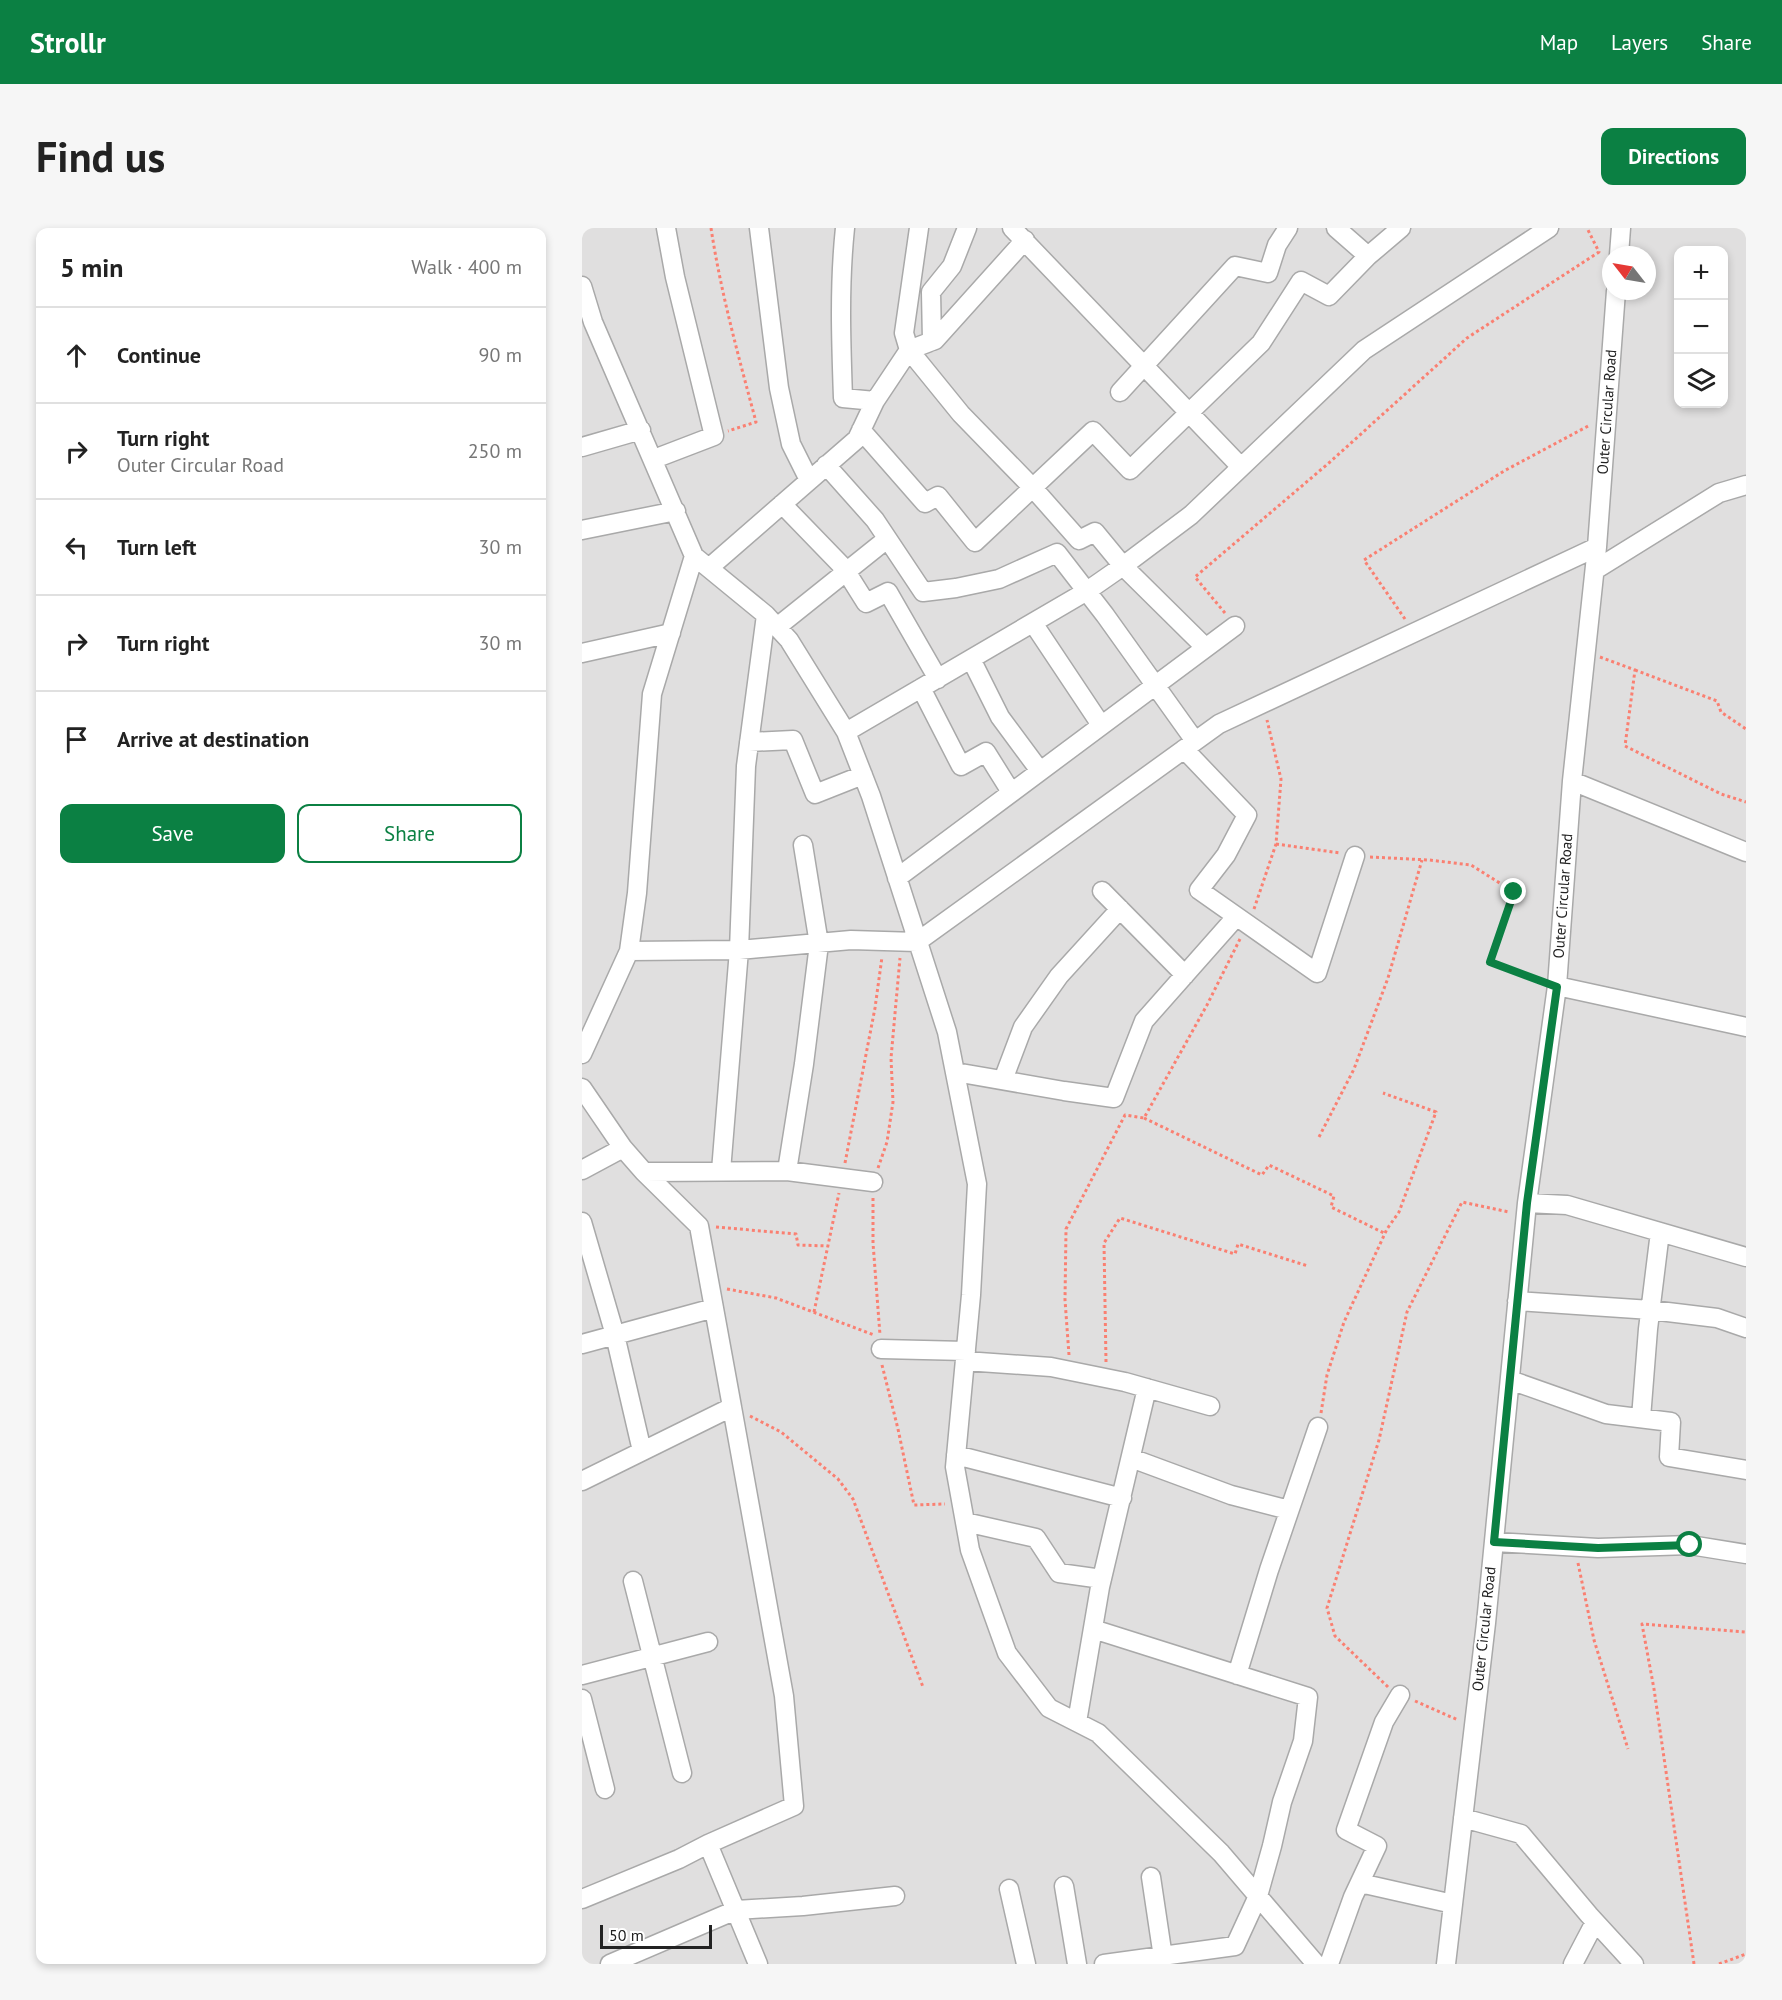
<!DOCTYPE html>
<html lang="en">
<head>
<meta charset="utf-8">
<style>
	:root { --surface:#fff; --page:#f6f6f6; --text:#222; --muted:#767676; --line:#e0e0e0; --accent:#0b8043 }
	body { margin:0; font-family:"PT Sans",sans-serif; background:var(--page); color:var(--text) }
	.controls { position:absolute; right:18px; top:18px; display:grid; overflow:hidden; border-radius:12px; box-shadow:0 3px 9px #0003 }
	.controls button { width:54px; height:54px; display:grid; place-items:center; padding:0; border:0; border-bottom:2px solid var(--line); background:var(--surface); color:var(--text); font:30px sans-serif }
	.compass { position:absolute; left:1020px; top:18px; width:54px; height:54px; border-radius:50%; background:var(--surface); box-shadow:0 3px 9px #0003; rotate:301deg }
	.scale { position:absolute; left:18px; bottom:15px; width:112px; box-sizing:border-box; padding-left:6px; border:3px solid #222; border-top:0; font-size:16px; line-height:21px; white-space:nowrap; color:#222; -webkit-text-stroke:4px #fff; paint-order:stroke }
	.stop { position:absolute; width:18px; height:18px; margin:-14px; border:4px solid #0b8043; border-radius:50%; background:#fff }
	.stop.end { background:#0b8043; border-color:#fff; box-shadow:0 2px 6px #0008 }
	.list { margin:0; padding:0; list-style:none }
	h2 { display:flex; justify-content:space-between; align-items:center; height:78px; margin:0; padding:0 24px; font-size:26px }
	h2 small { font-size:20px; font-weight:400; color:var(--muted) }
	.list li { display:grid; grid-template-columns:39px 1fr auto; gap:18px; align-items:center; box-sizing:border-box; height:96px; padding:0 24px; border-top:2px solid var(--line) }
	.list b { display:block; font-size:22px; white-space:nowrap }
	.list p { margin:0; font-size:20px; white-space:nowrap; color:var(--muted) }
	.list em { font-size:20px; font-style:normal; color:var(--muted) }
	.actions { display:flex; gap:12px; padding:18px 24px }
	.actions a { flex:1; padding:14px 0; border:2px solid var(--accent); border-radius:12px; text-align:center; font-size:21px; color:var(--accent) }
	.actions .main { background:var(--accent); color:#fff }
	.icon { flex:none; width:33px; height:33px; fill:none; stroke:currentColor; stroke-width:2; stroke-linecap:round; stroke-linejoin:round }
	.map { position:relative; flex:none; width:1164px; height:1736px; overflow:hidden; border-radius:12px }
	header { display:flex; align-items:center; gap:36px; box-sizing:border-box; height:84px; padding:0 30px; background:var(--accent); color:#fff }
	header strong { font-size:28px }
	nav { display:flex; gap:33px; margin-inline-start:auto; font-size:21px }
	.intro { display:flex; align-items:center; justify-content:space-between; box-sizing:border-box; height:144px; padding:0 36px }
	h1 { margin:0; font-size:42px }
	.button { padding:15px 27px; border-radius:12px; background:var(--accent); color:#fff; font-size:21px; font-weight:700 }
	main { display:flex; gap:36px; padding:0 36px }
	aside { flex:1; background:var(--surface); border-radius:12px; box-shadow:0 3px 9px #0003 }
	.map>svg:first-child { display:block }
	.residential { fill:#e0dfdf; fill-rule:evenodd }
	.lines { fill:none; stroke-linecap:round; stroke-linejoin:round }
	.minor-casing { stroke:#a9a9a9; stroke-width:21 }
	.path { stroke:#fa8072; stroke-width:3; stroke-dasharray:3 3; stroke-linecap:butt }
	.minor { stroke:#fff; stroke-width:18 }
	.route { stroke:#0b8043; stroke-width:8 }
	.labels { text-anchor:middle; stroke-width:4.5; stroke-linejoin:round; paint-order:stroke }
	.street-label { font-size:15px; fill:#222; stroke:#fff }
</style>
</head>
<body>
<header>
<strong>Strollr</strong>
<nav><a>Map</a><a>Layers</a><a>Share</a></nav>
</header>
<div class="intro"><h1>Find us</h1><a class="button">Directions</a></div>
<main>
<aside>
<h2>5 min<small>Walk · 400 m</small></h2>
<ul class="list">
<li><svg class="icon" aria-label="ahead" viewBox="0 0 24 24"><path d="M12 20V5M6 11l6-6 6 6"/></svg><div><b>Continue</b></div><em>90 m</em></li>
<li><svg class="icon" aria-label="right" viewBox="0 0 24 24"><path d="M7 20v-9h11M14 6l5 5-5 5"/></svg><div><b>Turn right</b><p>Outer Circular Road</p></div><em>250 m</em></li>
<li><svg class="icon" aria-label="left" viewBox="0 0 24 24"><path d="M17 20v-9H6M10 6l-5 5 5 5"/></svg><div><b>Turn left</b></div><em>30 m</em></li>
<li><svg class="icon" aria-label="right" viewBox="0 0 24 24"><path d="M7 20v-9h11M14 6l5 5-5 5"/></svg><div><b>Turn right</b></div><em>30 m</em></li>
<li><svg class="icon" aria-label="arrive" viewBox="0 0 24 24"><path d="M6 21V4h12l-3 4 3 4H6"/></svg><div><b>Arrive at destination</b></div></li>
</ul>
<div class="actions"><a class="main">Save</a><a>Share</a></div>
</aside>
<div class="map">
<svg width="1164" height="1736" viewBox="0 0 1164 1736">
	<rect width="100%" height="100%" fill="#f2efe9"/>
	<path class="residential" d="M0,0H1164V1736H0ZM1096,22H1142V176H1096ZM1029,27H1065V63H1029Z"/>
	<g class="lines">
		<defs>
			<path id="minor" d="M177,0L197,160L209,216L227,252
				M263,0C257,57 259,113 261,170L293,173
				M337,0L322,105L327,122L379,186L451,260L497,312L513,304L541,338L623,419
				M430,0L659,239
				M754,0L786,28L819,0
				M1037,27L1039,0
				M0,58L11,94L112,328L184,387L207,412L264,504L289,568L365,804L395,956L389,1067L373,1239L388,1322L425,1425L467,1480L516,1505L639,1625L734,1736
				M350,113L349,64L370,38L385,0
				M538,164L653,38L686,45L695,17L706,0
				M279,202L343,275L356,268L393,314L511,203L548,242L679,115L719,53L747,68L786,28
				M0,219L59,202
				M72,231L132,208L93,49L84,0
				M244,237L293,292L341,364L374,360L417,351L475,325L523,387L613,513
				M200,276L262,340L284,375L306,364L356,451
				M0,302L94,283
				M128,339L275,211L293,173L327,122L353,112L443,12
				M1013,342L1137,265L1164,257
				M451,395L519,497
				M195,399L305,311
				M0,425L89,405
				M389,431L418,489L458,543
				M339,460L379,538L404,524L429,564
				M264,504L505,363L541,338L609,287L782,122L967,0
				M167,514L211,512L233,566L281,547
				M602,521L665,587L644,627L617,662L735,745L773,628
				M990,553L1164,624
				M315,650L653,398
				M520,663L603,747
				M47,723L157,722L269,712L335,714L637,496L1015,319
				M975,758L1164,799
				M0,826L47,723L55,665L70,466L112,328
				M373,844L482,863L532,870L562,793L654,689
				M421,852L441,799L477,748L538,681
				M0,860L41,920L0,942
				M41,920L62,944L205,943L291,954
				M139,943L157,722L164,538L184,387
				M205,943L222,836L237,716L221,617
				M62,944L117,998L150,1179
				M945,975L985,977L1164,1029
				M0,994L33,1107L60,1223
				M935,1073L1069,1082L1135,1090L1164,1100
				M0,1116L132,1080
				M299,1121L384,1123
				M383,1133L469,1139L543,1154L628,1178
				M928,1152L1024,1186L1089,1194L1087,1229L1164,1242
				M1059,1190L1066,1101L1078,1004
				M374,1227L540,1270
				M549,1230L649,1267L707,1282
				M0,1253L150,1179L202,1468L212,1578L126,1616L97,1631L0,1671
				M383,1294L454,1310L477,1345L520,1351
				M912,1314L1016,1320L1108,1317L1164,1326
				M51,1353L100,1545
				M511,1401L726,1469L721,1513L700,1574L690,1618L676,1668L653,1718L522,1736
				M0,1447L126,1414
				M655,1447L687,1342L736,1199
				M0,1471L23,1561
				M495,1494L518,1359L565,1160
				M881,1590L939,1606L1007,1687L1052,1736
				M126,1616L176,1736
				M569,1649L582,1736
				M778,1655L871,1676
				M482,1658L495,1736
				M427,1661L444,1736
				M28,1736L154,1682L221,1678L313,1668
				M747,1736L771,1669L795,1618L764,1602L802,1494L818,1467
				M864,1736L904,1395L945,975L975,758L990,553L1015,319L1034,63
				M991,1736L1013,1694"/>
		</defs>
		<use href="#minor" class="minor-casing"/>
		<path class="path" d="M129,0C139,66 157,130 174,194L146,203
			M643,385L613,349L748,234L885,110L1017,24L1005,0
			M823,391L782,332L922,243L1008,197
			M1018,429L1053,442L1043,518L1139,566L1164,574
			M1053,442L1135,473L1139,484L1164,501
			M694,616L758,625
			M788,629L847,632L889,637L932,664L908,734L960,753
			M672,681L694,616L699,551L685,492
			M562,890L680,947L687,937L752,968L749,979L802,1005
			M737,909L772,841L806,750L840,632
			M263,935L293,780L300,729
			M296,940L305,914L311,874L309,830L318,730
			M291,970V1015L298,1107
			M134,999L214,1006L216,1017L246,1018
			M145,1061L194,1070L292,1107
			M232,1084L257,965
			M487,1127L483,1072L484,1001L543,887L562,890L625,777L658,711
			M524,1134L522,1015L538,990L653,1026L656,1016L726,1038
			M300,1137L316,1201L332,1277L363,1276
			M739,1185L745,1147L762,1094L805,1001L817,984L854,884L801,865
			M168,1188L199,1204L256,1251L271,1271L341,1459
			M996,1335L1012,1412L1046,1521
			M806,1459L753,1408L745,1380L797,1212L825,1084L880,974L927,984
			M833,1473L876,1492
			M1112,1736L1072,1461L1060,1396L1164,1404
			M1137,1736L1164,1726"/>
		<use href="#minor" class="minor"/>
	</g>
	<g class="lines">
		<path class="route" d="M932,664L908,734L975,759L945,975L912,1314L1016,1320L1108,1317"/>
	</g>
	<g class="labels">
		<g class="street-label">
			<text transform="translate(1025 184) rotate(-86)" y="5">Outer Circular Road</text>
			<text transform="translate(981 668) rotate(-86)" y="5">Outer Circular Road</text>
			<text transform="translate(902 1401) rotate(-84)" y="5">Outer Circular Road</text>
		</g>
	</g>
</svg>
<div class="controls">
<button>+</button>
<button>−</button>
<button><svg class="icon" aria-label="layers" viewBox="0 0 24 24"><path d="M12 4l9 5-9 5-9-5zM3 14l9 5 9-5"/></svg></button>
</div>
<svg class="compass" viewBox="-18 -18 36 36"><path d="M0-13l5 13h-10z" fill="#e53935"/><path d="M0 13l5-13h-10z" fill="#767676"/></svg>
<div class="scale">50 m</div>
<div class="stop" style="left:1108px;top:1317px"></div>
<div class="stop end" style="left:932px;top:664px"></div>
</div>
</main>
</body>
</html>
